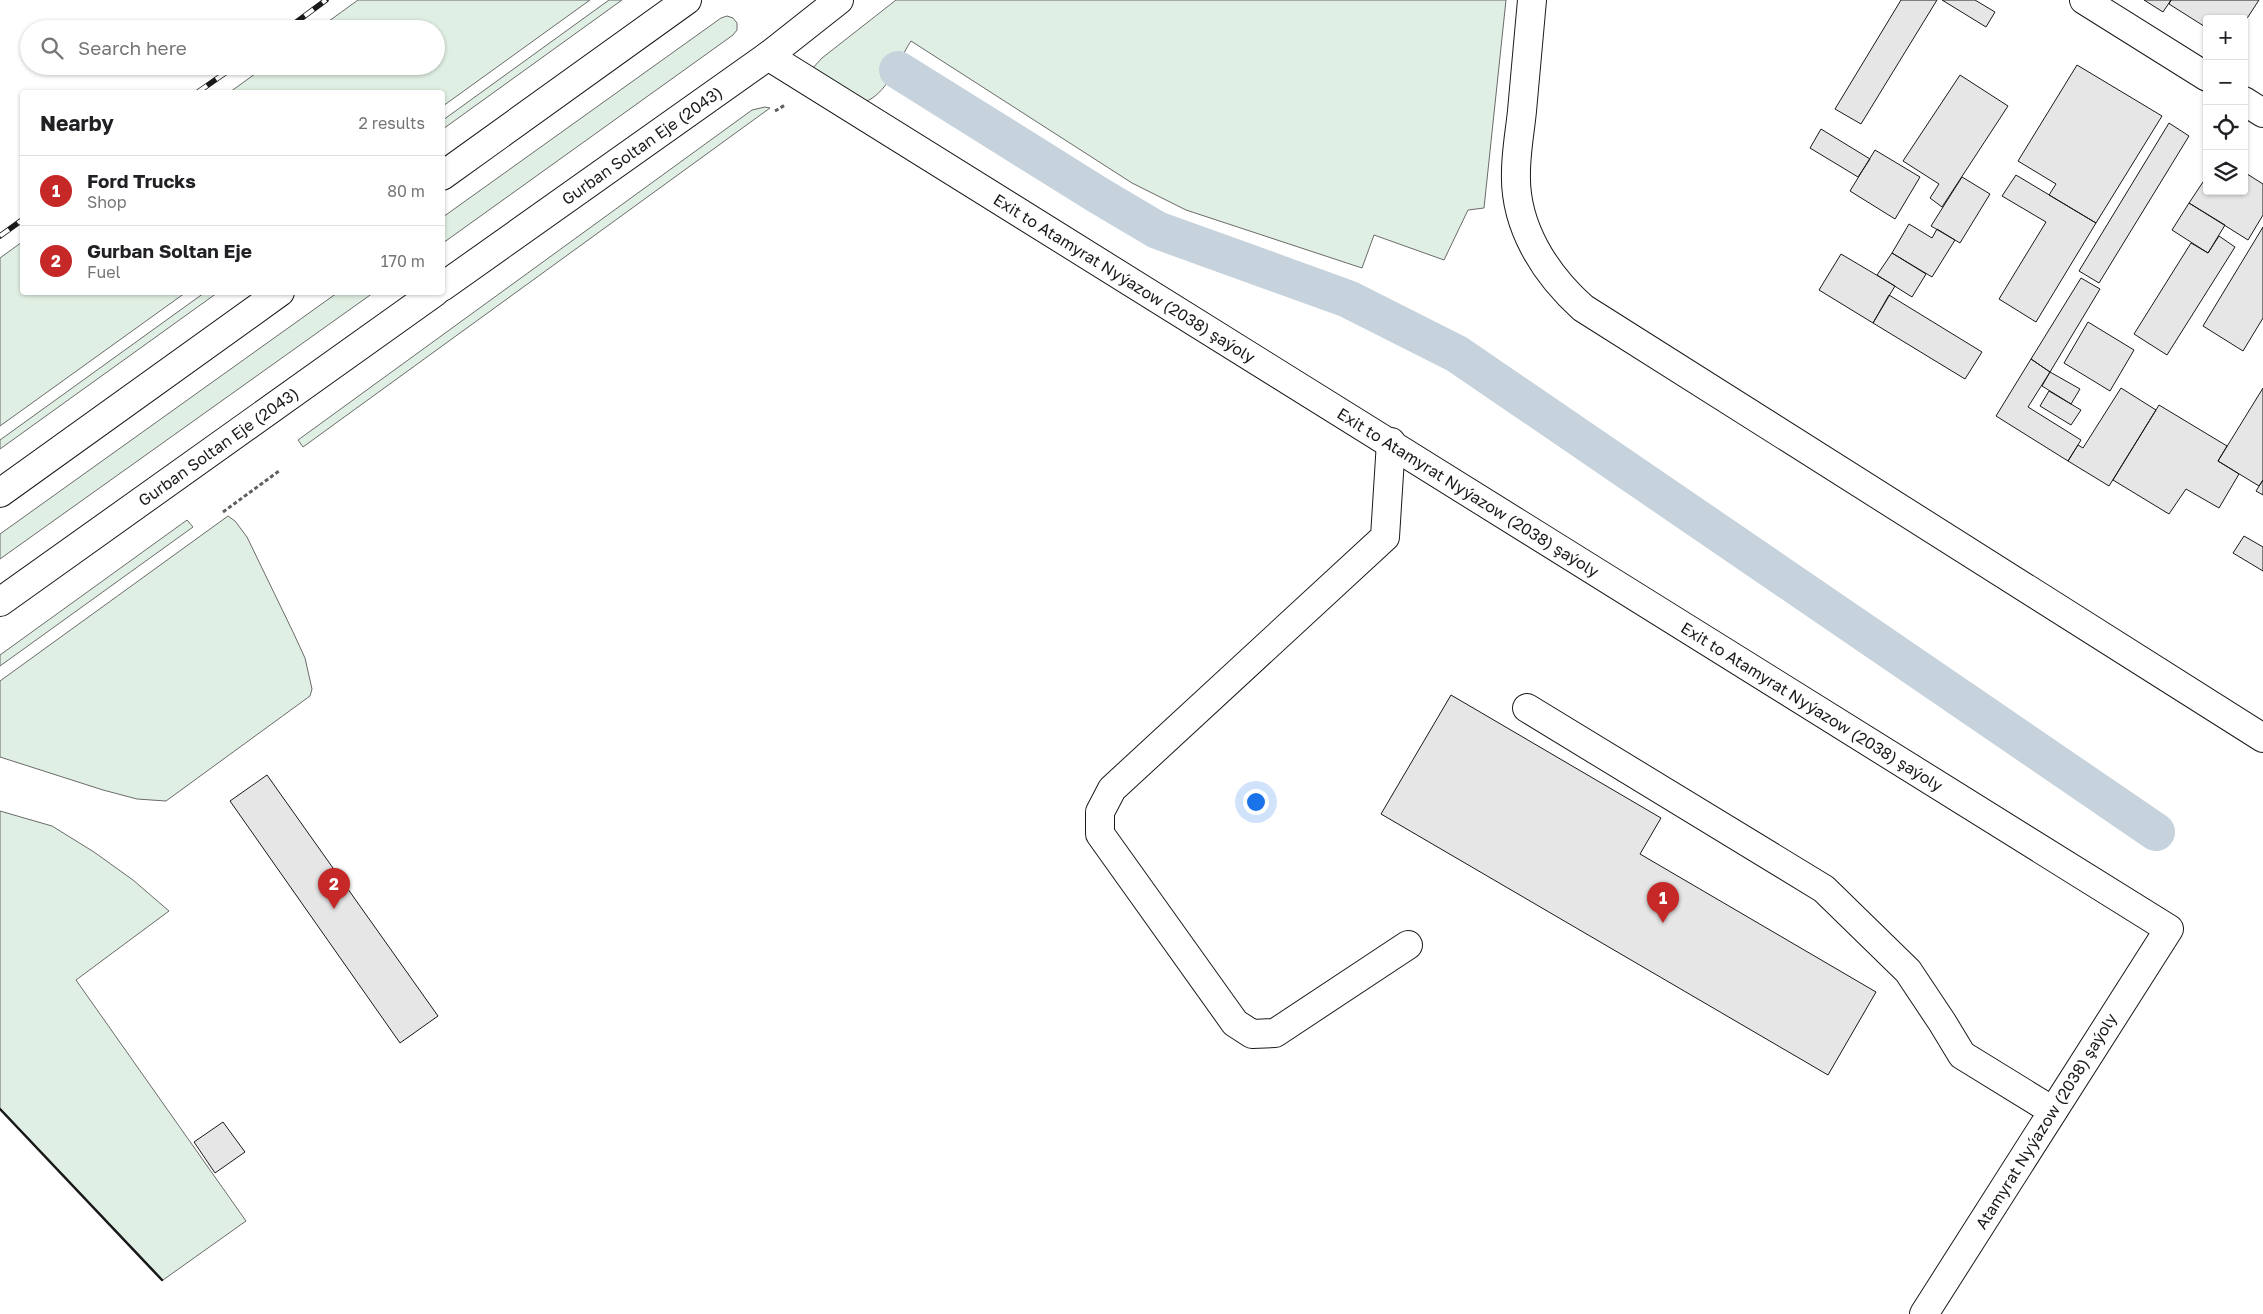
<!DOCTYPE html>
<html lang="en">
<head>
<meta charset="utf-8">
<style>
	:root { --surface:#fff; --page:#f2f2f2; --text:#202124; --muted:#757577; --line:#e0e0e0; --accent:#c62828 }
	body { margin:0; font-family:"Golos Text",sans-serif; background:var(--page); color:var(--text) }
	.controls { position:absolute; right:15px; top:15px; display:grid; overflow:hidden; border-radius:5px; box-shadow:0 1px 4px #0004 }
	.controls button { width:45px; height:45px; display:grid; place-items:center; padding:0; border:0; border-bottom:1px solid var(--line); background:var(--surface); color:var(--text); font:25px sans-serif }
	.you { position:absolute; left:1255px; top:801px; width:18px; height:18px; margin:-12px; border:4px solid #fff; border-radius:50%; background:#1a73e8; box-shadow:0 0 0 8px #1a73e833 }
	.badge { display:grid; place-items:center; width:32px; height:32px; border-radius:50%; background:var(--accent); color:#fff; font-size:16px; font-weight:700 }
	.pin { position:absolute; translate:-50% -41px; filter:drop-shadow(0 1px 2px #0008) }
	.pin::after { content:''; position:absolute; top:26px; width:18px; height:15px; background:inherit; clip-path:polygon(0 0,100% 0,50% 100%) }
	.list { margin:0; padding:0; list-style:none }
	h2 { display:flex; justify-content:space-between; align-items:center; height:65px; margin:0; padding:0 20px; font-size:21px }
	h2 small { font-size:16px; font-weight:400; color:var(--muted) }
	.list li { display:grid; grid-template-columns:32px 1fr auto; gap:15px; align-items:center; box-sizing:border-box; height:70px; padding:0 20px; border-top:1px solid var(--line) }
	.list b { display:block; font-size:19px; white-space:nowrap }
	.list p { margin:0; font-size:16px; white-space:nowrap; color:var(--muted) }
	.list em { font-size:16px; font-style:normal; color:var(--muted) }
	.icon { flex:none; width:28px; height:28px; fill:none; stroke:currentColor; stroke-width:2; stroke-linecap:round; stroke-linejoin:round }
	.map { position:relative; flex:none; width:2263px; height:1314px; overflow:hidden }
	.search { position:absolute; background:var(--surface); box-shadow:0 1px 4px #0004; left:20px; top:20px; width:425px; height:55px; display:flex; align-items:center; gap:12px; box-sizing:border-box; padding:0 18px; border-radius:28px; color:var(--muted); font-size:19px }
	.panel { position:absolute; background:var(--surface); box-shadow:0 1px 4px #0004; left:20px; top:90px; width:425px; height:205px; border-radius:5px }
	.map>svg:first-child { display:block }
	.green { fill:#e0efe3; stroke:#6a6a6a }
	.lines { fill:none; stroke-linecap:round; stroke-linejoin:round }
	.canal { stroke:#c6d2dc; stroke-width:38 }
	.building { fill:#e6e6e6; stroke:#1a1a1a }
	.minor-casing { stroke:#1a1a1a; stroke-width:30 }
	.highway-casing { stroke:#1a1a1a; stroke-width:30 }
	.path { stroke:#5f5f5f; stroke-width:3; stroke-dasharray:4 2.5; stroke-linecap:butt }
	.minor { stroke:#fff; stroke-width:28 }
	.highway { stroke:#fff; stroke-width:28 }
	.rail-casing { stroke:#1a1a1a; stroke-width:5.5 }
	.rail { stroke:#fff; stroke-width:4; stroke-dasharray:11; stroke-linecap:butt }
	.wall { stroke:#1a1a1a; stroke-width:2.5 }
	.labels { text-anchor:middle; stroke-width:4; stroke-linejoin:round; paint-order:stroke }
	.street-label { font-size:16px; fill:#1a1a1a; stroke:#fff }
</style>
</head>
<body>
<div class="map">
<svg width="2263" height="1314" viewBox="0 0 2263 1314">
	<rect width="100%" height="100%" fill="#fff"/>
	<path class="green" d="M358,0H590L443,106L442,92H230L266,66H436V29H318Z
		M609,0H622L443,129V120Z
		M896,0H1506L1484,208L1468,210L1444,260L1374,235L1362,268L1186,210L1132,183L911,41C897,62 888,95 862,103L810,71L822,58Z
		M727,16L733,18L737,23V30L733,35L443,243V217L721,18Z
		M765,107L770,108L303,447L298,440L752,110Z
		M22,242V292L185,293L0,426V258Z
		M204,293H217L0,449V440Z
		M337,293H373L0,559V534Z
		M228,516L235,521L247,537L293,632L305,658L312,689L310,696L166,801L137,799L103,790L0,757V681Z
		M187,520L193,527L0,666V655Z
		M0,811L52,826L94,852L133,880L169,911L76,980L246,1221L163,1280L0,1108Z"/>
	<g class="lines">
		<path class="canal" d="M898,70L1098,195L1157,230L1348,299L1457,354L2156,832"/>
	</g>
	<path class="building" d="M1901,0H1937L1861,124L1835,109Z
		M1942,0H1975L1995,12L1986,27Z
		M2144,0H2171L2163,12Z
		M2171,0H2259L2244,23V19H2207V28L2169,4Z
		M2077,65L2162,116L2096,223L2049,195L2056,184L2018,161Z
		M1960,75L2008,106L1942,207L1930,198L1939,184L1903,161Z
		M2169,123L2189,136L2099,283L2079,271Z
		M1821,129L1870,159L1858,177L1810,148Z
		M1875,150L1920,177L1895,219L1850,191Z
		M2244,172L2263,184V215L2248,240L2189,203L2207,176V191H2244Z
		M2016,175L2096,223L2036,322L1999,299L2046,222L2002,196Z
		M1962,177L1990,194L1960,243L1931,226Z
		M2189,203L2225,225L2208,253L2172,230Z
		M1909,224L1932,238L1937,229L1955,240L1932,277L1892,253Z
		M2263,227V318L2243,351L2203,326Z
		M2219,236L2235,247L2167,355L2134,334L2191,243L2208,253Z
		M1892,253L1926,274L1912,297L1877,275Z
		M1841,254L1895,286L1873,323L1819,290Z
		M2081,278L2100,289L2050,372L2031,359Z
		M1889,295L1982,352L1965,379L1873,323Z
		M2088,322L2134,350L2110,391L2064,363Z
		M2031,359L2050,372L2028,407L2081,440L2068,461L1996,416Z
		M2050,372L2080,389L2071,404L2042,386Z
		M2121,388L2156,410L2109,486L2068,461L2078,445L2083,448Z
		M2263,388V480L2259,486L2218,461Z
		M2049,391L2081,410L2071,425L2040,406Z
		M2159,405L2227,446L2218,461L2239,474L2219,508L2186,489L2169,514L2113,480Z
		M2263,480V495L2256,491Z
		M2244,536L2263,547V571L2233,553Z
		M1451,695L1661,818L1640,854L1876,992L1828,1075L1381,814Z
		M267,775L438,1016L400,1043L230,801Z
		M223,1122L245,1152L215,1173L194,1142Z"/>
	<g class="lines">
		<defs>
			<g id="minor">
				<path d="M1532,0C1529,37 1525,74 1522,111C1520,131 1516,152 1516,172C1514,226 1545,274 1583,308L2263,738"/>
				<path d="M2084,0L2207,77"/>
				<path id="s1" d="M768,56L2169,929L1924,1314"/>
				<path d="M2244,101L2263,113"/>
				<path d="M1391,442L1385,537L1112,789L1100,812V834L1235,1023L1252,1034L1275,1033L1408,945"/>
				<path d="M1527,708L1824,889L1908,971L1942,1022L1962,1055L2053,1111"/>
			</g>
			<g id="highway">
				<path d="M442,176L687,0"/>
				<path id="s2" d="M442,287L768,56L839,0"/>
				<path d="M0,493L280,292"/>
				<path id="s3" d="M0,602L435,292"/>
			</g>
		</defs>
		<use href="#minor" class="minor-casing"/>
		<use href="#highway" class="highway-casing"/>
		<path class="path" d="M775,111L785,105
			M223,512L279,471"/>
		<use href="#minor" class="minor"/>
		<use href="#highway" class="highway"/>
		<defs>
			<path id="rail" d="M287,29L326,0
				M198,92L235,66
				M0,236L22,220"/>
		</defs>
		<use href="#rail" class="rail-casing"/>
		<use href="#rail" class="rail"/>
		<path class="wall" d="M0,1109L162,1280"/>
	</g>
	<g class="labels">
		<g class="street-label">
			<text dy="6" stroke="none"><textPath href="#s2" startOffset="245">Gurban Soltan Eje (2043)</textPath></text>
			<text dy="6" stroke="none"><textPath href="#s1" startOffset="420">Exit to Atamyrat Nyýazow (2038) şaýoly</textPath></text>
			<text dy="6" stroke="none"><textPath href="#s3" startOffset="268">Gurban Soltan Eje (2043)</textPath></text>
			<text dy="6" stroke="none"><textPath href="#s1" startOffset="825">Exit to Atamyrat Nyýazow (2038) şaýoly</textPath></text>
			<text dy="6" stroke="none"><textPath href="#s1" startOffset="1230">Exit to Atamyrat Nyýazow (2038) şaýoly</textPath></text>
			<text transform="translate(2046 1121) rotate(-58)" y="6">Atamyrat Nyýazow (2038) şaýoly</text>
		</g>
	</g>
</svg>
<div class="controls">
<button>+</button>
<button>−</button>
<button><svg class="icon" aria-label="locate" viewBox="0 0 24 24"><circle cx="12" cy="12" r="6"/><path d="M12 2v4M12 18v4M2 12h4M18 12h4"/></svg></button>
<button><svg class="icon" aria-label="layers" viewBox="0 0 24 24"><path d="M12 4l9 5-9 5-9-5zM3 14l9 5 9-5"/></svg></button>
</div>
<div class="you"></div>
<div class="pin badge" style="left:1663px;top:923px">1</div>
<div class="pin badge" style="left:334px;top:909px">2</div>
<div class="search"><svg class="icon" aria-label="search" viewBox="0 0 24 24"><circle cx="10" cy="10" r="6"/><path d="M15 15l6 6"/></svg>Search here</div>
<section class="panel">
<h2>Nearby<small>2 results</small></h2>
<ul class="list">
<li><span class="badge">1</span><div><b>Ford Trucks</b><p>Shop</p></div><em>80 m</em></li>
<li><span class="badge">2</span><div><b>Gurban Soltan Eje</b><p>Fuel</p></div><em>170 m</em></li>
</ul>
</section>
</div>
</body>
</html>
